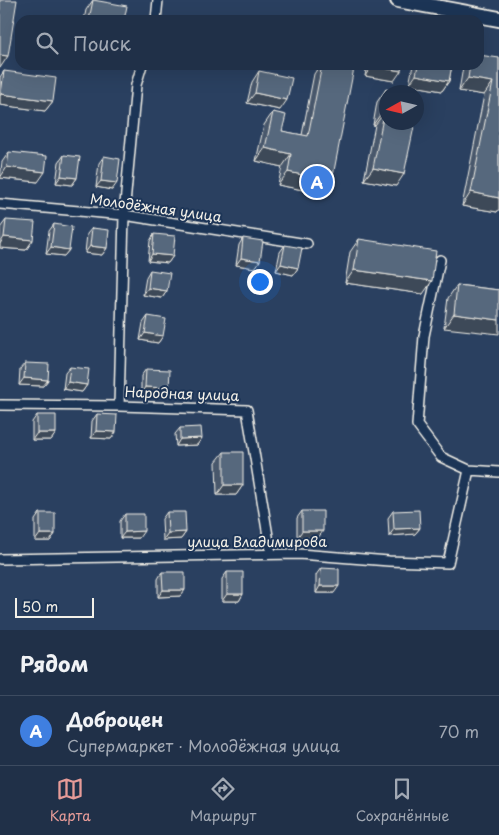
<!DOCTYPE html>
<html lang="ru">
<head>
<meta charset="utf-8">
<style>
	:root { --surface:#203048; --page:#28384f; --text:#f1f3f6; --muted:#a2a9b4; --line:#3d4b60; --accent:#e69b98 }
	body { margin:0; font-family:"Playpen Sans",sans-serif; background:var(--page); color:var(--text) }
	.compass { position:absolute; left:379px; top:85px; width:45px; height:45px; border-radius:50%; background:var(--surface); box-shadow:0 5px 20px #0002; rotate:262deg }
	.scale { position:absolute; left:15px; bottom:12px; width:79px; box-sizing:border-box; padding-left:5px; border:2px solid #f4f1e8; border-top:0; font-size:14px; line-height:18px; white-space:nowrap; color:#f4f1e8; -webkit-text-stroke:4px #1d3557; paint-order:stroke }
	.you { position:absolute; left:259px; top:281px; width:18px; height:18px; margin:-12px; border:4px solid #fff; border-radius:50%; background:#1a73e8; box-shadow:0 0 0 8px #1a73e833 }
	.badge { display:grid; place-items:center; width:32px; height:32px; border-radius:50%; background:var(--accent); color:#fff; font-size:16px; font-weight:700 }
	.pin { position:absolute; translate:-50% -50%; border:2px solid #fff; box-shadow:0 1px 5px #0006 }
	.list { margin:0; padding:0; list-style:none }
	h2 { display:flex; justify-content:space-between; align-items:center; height:65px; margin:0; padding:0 20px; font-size:21px }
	h2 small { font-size:16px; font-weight:400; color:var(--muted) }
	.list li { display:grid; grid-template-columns:32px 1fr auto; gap:15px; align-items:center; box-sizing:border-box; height:70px; padding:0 20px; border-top:1px solid var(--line) }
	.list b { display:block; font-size:19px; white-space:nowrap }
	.list p { margin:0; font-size:16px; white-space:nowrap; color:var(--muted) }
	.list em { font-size:16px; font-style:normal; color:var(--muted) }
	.icon { flex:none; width:28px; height:28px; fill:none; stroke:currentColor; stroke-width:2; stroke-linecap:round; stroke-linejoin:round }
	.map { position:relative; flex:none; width:499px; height:630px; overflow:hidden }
	.search { position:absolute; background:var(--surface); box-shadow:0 5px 20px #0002; left:15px; right:15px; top:15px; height:55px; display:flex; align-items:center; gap:12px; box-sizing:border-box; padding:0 18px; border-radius:15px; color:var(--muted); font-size:19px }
	.sheet { height:135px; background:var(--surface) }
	nav { display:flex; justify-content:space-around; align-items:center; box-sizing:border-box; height:70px; border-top:1px solid var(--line); background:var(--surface); font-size:14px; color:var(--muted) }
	nav a { display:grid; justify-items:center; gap:2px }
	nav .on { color:var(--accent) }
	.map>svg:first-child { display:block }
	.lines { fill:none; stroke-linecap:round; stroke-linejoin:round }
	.street-casing { stroke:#f4f1e8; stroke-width:12 }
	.primary-casing { stroke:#f4f1e8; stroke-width:18 }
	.street { stroke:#1d3557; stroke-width:9 }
	.primary { stroke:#1d3557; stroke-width:14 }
	.wall { fill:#4a596c; stroke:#f4f1e8 }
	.shaded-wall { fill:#3c4858; stroke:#f4f1e8 }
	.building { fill:#56677d; stroke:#f4f1e8 }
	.labels { text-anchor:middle; stroke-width:4; stroke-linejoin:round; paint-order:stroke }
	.street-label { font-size:14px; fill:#f4f1e8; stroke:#1d3557 }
</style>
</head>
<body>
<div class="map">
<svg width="499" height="630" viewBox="0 0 499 630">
	<rect width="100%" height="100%" fill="#2a4060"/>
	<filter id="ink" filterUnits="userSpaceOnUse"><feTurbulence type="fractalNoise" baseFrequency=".02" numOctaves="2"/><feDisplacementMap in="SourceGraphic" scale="10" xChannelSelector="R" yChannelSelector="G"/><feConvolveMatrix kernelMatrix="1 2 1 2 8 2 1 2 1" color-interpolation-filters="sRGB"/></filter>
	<g filter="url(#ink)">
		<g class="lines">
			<defs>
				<path id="street" d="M156,20L158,0
					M0,204L124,215L307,244
					M440,260L424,336L417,425L441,457L469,470L499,472
					M0,405L119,406L247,410L271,554
					M119,406L124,215L136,85L142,65
					M0,559L299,554L389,561L448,563L469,470"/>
				<path id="primary" d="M398,0L499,19"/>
			</defs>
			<use href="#street" class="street-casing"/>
			<use href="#primary" class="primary-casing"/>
			<use href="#street" class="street"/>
			<use href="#primary" class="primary"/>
		</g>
		<path class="wall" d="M93,0L124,20H84L86,10Z
			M499,58V209L497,212L462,206L484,95L459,91L463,67L464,65H479Z
			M320,65H340L332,181L323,194L278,185L282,167L256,161L264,125L273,112L282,131L302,135L314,74Z
			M367,65H402L394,81L365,76Z
			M413,65H452L449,81L442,91L409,85Z
			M4,71L53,101L45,111L0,105V77Z
			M259,71L280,110L247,103L252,82Z
			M386,89V92L396,186L364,180L375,125H373L377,102Z
			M9,152L38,182L0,178L2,162Z
			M64,155L77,178L72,185L56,183L59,162Z
			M104,156L112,190L96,187L99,163Z
			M6,220L33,240L26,250L0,248V228Z
			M54,224L69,250L64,256L46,254L49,231Z
			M92,228L107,248L102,255L85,253L87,234Z
			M154,234L173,256L168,263L148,261L150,241Z
			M243,238L255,268L236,265L239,245Z
			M359,239L423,294L345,283L350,252Z
			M285,245L298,268L293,275L276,271L280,252Z
			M150,270L167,291L162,298L143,295L146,277Z
			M457,285L499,290L444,328L448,298Z
			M148,316L163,336L158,343L140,340L143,323Z
			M25,363L48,380L43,386L19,385L20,369Z
			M70,367L87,385L82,392L63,389L65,373Z
			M146,369L164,395L141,394V376Z
			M97,414L116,432L111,439L91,438L92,421Z
			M37,415L56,433L51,440H32V422Z
			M180,428L202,438L197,445L176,446L175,434Z
			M224,452L243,485L236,495H217L216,462Z
			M302,511L318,538H297V518Z
			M393,511L420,528L415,534L389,536L388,518Z
			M167,512L186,532L181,539L163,540L162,519Z
			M40,513L55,534L50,541H35V520Z
			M125,514L139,538H120V521Z
			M321,568L334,593H316V575Z
			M162,572L185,590L180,596L158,597V579Z
			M227,572L243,594L239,601H222V579Z"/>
		<path class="shaded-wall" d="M0,55L8,56L0,68Z
			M372,66L401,71L394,81L365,76Z
			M416,75L449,81L442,91L409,85Z
			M468,78L493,82L484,95L459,91Z
			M255,93L287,100L280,110L247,103Z
			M1,94L53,101L45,111L0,105V96Z
			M382,112L384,113L375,125H373Z
			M265,148L291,154L282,167L256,161Z
			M7,167L45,172L38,182L0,178Z
			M373,168L404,174L396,186L364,180Z
			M288,172L332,181L323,194L278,185Z
			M61,176L77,178L72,185L56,183Z
			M101,181L117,183L112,190L96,187Z
			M471,192L499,198V209L497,212L462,206Z
			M4,237L33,240L26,250L0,248V244Z
			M90,246L107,248L102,255L85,253Z
			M51,247L69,250L64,256L46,254Z
			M152,254L173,256L168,263L148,261Z
			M241,258L260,261L255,268L236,265Z
			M281,264L298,268L293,275L276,271Z
			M354,270L432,281L423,294L345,283Z
			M148,288L167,291L162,298L143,295Z
			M454,314L499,320V334L444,328Z
			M145,333L163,336L158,343L140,340Z
			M24,378L48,380L43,386L19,385Z
			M68,382L87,385L82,392L63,389Z
			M145,387L169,388L164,395L141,394Z
			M96,431L116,432L111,439L91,438Z
			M37,433H56L51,440H32Z
			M202,438L197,445L176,446L180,439Z
			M224,485H243L236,495H217Z
			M420,528L415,534L389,536L394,529Z
			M144,531L139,538H120L125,532Z
			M302,531H323L318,538H297Z
			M186,532L181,539L163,540L168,533Z
			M40,534H55L50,541H35Z
			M320,586H339L334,593H316Z
			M163,590H185L180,596L158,597Z
			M227,594H243L239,601H222Z"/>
		<path class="building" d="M0,0H17L8,56L0,55Z
			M93,0L127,6L124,20H89Z
			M479,55L499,58V198L471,192L493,82L468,78L470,65H479Z
			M322,65H340L354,68L332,181L288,172L291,154L265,148L273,112L286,115L282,131L308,136Z
			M372,65H402L401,71L372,66Z
			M418,65H452L449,81L416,75Z
			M4,71L56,78L53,101L1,94Z
			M259,71L292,78L287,100L255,93Z
			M386,89L399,92H386V122H415L404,174L373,168L384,113L382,112Z
			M9,152L47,156L45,172L7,167Z
			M64,155L80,157L77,178L61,176Z
			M104,156L120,159L117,183L101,181Z
			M6,220L35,222L33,240L4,237Z
			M54,224L72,227L69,250L51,247Z
			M92,228L109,230L107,248L90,246Z
			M154,234L175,236L173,256L152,254Z
			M243,238L263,241L260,261L241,258Z
			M359,239L436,251L432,281L354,270Z
			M285,245L302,248L298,268L281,264Z
			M150,270L170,273L167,291L148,288Z
			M457,285L499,290V320L454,314Z
			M148,316L166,319L163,336L145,333Z
			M25,363L49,364L48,380L24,378Z
			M70,367L89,369L87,385L68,382Z
			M146,369L170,370L169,388L145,387Z
			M97,414L117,415L116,432L96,431Z
			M37,415H56V433H37Z
			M201,427L202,438L180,439V428Z
			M224,452H243V485H224Z
			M419,510L420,528L394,529L393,511Z
			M302,511H323V531H302Z
			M167,512H185L186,532L168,533Z
			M40,513H55V534H40Z
			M125,514H144V531L125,532Z
			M321,568L339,569V586H320Z
			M162,572H185V590H163Z
			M227,572H243V594H227Z"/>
	</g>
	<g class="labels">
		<g class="street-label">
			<text transform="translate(156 208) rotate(8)" y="5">Молодёжная улица</text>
			<text transform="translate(182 394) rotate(2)" y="5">Народная улица</text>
			<text x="257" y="547">улица Владимирова</text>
		</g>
	</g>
</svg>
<svg class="compass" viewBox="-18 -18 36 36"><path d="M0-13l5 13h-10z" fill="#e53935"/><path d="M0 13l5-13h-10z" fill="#a2a9b4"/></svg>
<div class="scale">50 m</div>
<div class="you"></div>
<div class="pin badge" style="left:317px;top:182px;background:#3f7fe0">A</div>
<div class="search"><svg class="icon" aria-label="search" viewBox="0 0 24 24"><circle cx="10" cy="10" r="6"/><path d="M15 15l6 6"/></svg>Поиск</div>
</div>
<section class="sheet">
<h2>Рядом<small></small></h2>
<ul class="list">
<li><span class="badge" style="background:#3f7fe0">A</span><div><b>Доброцен</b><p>Супермаркет · Молодёжная улица</p></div><em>70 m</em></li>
</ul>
</section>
<nav>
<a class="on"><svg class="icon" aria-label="map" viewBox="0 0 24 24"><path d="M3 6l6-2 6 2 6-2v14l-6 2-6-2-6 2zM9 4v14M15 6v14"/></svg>Карта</a>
<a><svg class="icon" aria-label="directions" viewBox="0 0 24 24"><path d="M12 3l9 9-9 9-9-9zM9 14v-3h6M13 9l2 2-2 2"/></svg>Маршрут</a>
<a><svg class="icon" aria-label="saved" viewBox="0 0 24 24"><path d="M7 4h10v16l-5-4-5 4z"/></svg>Сохранённые</a>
</nav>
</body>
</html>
